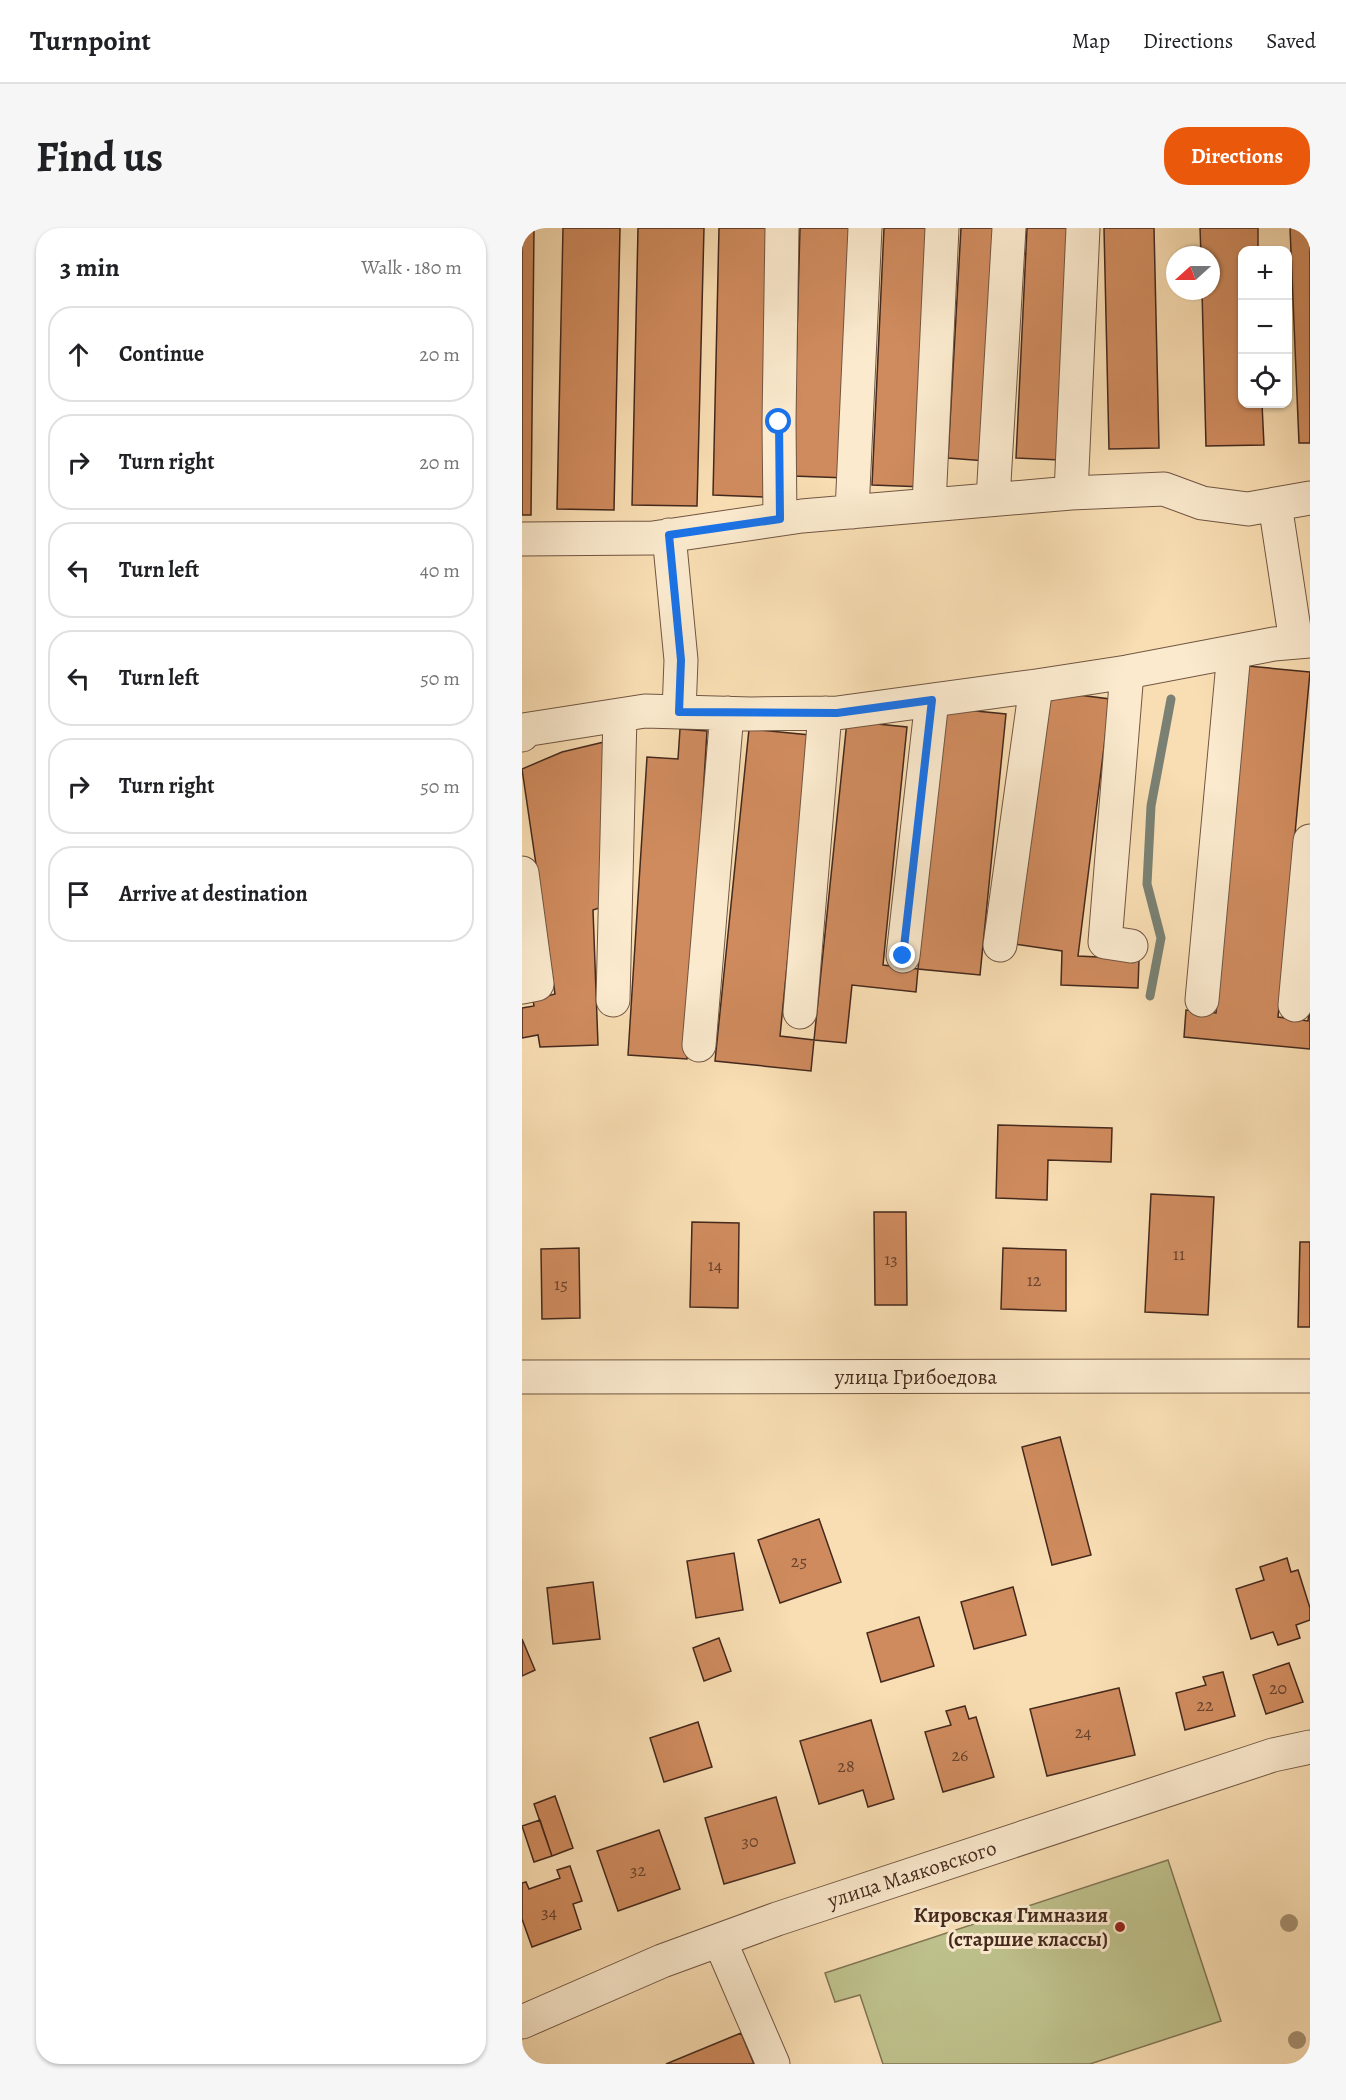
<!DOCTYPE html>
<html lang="en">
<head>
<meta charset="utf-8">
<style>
	:root { --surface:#fff; --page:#f6f6f6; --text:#202124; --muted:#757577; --line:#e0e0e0; --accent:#ea580c }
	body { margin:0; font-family:Alegreya,serif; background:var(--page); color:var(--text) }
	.controls { position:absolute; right:18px; top:18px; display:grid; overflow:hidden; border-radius:12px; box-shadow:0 2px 4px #0004 }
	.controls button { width:54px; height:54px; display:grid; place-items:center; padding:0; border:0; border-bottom:2px solid var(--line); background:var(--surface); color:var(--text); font:30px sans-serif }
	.compass { position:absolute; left:644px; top:18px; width:54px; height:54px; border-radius:50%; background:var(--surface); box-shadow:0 2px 4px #0004; rotate:249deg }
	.stop { position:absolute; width:18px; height:18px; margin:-14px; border:4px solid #1a73e8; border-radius:50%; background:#fff }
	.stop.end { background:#1a73e8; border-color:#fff; box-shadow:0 2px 6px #0008 }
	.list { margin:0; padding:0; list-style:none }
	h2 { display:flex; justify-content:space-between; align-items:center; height:78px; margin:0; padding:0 24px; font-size:26px }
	h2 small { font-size:20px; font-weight:400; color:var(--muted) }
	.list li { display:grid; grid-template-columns:39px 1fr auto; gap:18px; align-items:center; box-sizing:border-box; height:96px; margin:0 12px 12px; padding:0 12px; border:2px solid var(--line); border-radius:24px }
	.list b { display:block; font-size:22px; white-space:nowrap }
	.list em { font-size:20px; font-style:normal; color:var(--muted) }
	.icon { flex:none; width:33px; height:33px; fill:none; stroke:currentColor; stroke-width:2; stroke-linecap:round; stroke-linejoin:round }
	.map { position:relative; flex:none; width:788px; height:1836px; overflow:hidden; border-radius:24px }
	header { display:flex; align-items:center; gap:36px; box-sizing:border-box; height:84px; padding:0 30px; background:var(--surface); border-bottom:2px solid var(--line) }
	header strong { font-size:28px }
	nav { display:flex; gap:33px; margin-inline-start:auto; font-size:21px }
	.intro { display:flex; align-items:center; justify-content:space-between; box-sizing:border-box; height:144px; padding:0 36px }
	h1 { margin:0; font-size:42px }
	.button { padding:15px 27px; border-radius:24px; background:var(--accent); color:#fff; font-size:21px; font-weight:700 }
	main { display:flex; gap:36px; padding:0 36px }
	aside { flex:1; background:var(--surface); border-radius:24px; box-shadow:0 2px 4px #0004 }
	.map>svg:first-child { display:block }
	.green { fill:#bec18c; stroke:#817554; stroke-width:1.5 }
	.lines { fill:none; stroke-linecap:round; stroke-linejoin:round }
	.stream { stroke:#7a8174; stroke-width:9 }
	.building { fill:#cf8b5e; stroke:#44291d; stroke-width:1.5 }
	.minor-casing { stroke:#715642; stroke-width:35 }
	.minor { stroke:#fbeace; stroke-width:33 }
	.tree { fill:#a68f70 }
	.route { stroke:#1a73e8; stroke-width:8 }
	.poi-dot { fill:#8f2418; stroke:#fbeace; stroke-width:2 }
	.labels { text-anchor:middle; stroke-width:6; stroke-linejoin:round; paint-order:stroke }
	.number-label { font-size:18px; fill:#67422d }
	.street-label { font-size:21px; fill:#44291d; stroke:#fbeace }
	.poi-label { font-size:21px; font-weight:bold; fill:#44291d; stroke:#fbeace; text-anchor:end }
</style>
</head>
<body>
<header>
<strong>Turnpoint</strong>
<nav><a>Map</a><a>Directions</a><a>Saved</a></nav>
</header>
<div class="intro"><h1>Find us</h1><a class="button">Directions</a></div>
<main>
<aside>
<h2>3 min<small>Walk · 180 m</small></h2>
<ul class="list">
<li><svg class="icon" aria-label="ahead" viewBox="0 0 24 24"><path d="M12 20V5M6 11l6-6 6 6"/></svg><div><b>Continue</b></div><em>20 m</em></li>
<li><svg class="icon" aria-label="right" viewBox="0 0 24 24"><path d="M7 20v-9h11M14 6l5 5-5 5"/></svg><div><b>Turn right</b></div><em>20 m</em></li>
<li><svg class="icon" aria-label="left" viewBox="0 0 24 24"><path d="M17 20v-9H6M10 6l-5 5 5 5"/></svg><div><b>Turn left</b></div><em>40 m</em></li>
<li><svg class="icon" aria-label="left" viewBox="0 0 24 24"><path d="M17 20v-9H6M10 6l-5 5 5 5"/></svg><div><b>Turn left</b></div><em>50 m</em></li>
<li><svg class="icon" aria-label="right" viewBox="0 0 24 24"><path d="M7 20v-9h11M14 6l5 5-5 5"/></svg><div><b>Turn right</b></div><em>50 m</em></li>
<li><svg class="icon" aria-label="arrive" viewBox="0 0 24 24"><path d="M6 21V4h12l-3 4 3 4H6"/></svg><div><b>Arrive at destination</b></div></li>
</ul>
</aside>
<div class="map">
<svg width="788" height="1836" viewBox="0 0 788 1836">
	<rect width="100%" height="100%" fill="#f9deb3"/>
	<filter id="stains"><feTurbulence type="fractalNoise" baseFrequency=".00333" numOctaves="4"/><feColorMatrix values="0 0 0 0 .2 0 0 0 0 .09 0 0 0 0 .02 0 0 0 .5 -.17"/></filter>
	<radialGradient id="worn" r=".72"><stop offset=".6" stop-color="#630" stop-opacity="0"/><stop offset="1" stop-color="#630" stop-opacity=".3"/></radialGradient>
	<path class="green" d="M646,1632L699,1793L568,1836H361L338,1767L313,1774L303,1745Z"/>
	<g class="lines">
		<path class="stream" d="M628,768L639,710L625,656L629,578L649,471"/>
	</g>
	<path class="building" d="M0,0H12L9,287H0Z
		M41,0H98L92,282L35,281Z
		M116,0H182L175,278L110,277Z
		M197,0H250L244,269L191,267Z
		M278,0H332L325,250L271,248Z
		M362,0H415L403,259L350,257Z
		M439,0H478L464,233L426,230Z
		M505,0H550L538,232L494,230Z
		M582,0H632L637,220L587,221Z
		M678,0H736V22H720V176H740L742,217L684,218L680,63H689V27H679Z
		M768,0H788V215H777Z
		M726,438L788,444L756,789L786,793L788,773V821L662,809L664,782L694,785Z
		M525,463L588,471L556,728L617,731L616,760L539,757L540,723L493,716Z
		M423,480L484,486L458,747L396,741Z
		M325,493L385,499L361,737L396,741L394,764L330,757L324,815L292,812Z
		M158,501L185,503L165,831L106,827L125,529L156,531Z
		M227,501L288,507L258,808L292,812L289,843L193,833Z
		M82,514L86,677L71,682L76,817L18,819L16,807L0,810V780L12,778L11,772L33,766L0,541L40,524Z
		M476,897L590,900L589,934L526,932L525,972L474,970Z
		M629,966L692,969L686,1087L623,1084Z
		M352,984H384L385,1077H353Z
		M170,994L217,995L216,1080L168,1079Z
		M778,1014H788V1099H776Z
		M57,1020L58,1090L20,1091L19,1021Z
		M481,1020L544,1022V1083L479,1081Z
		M538,1209L569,1327L530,1337L500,1219Z
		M297,1291L319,1354L258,1375L236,1312Z
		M212,1325L221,1382L174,1390L165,1333Z
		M765,1330L769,1344L776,1342L788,1380V1392L774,1397L778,1410L756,1417L751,1404L729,1411L714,1361L742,1352L738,1339Z
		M71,1354L78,1411L31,1416L25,1360Z
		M491,1359L504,1407L452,1421L439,1374Z
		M397,1389L412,1438L359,1454L345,1405Z
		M197,1410L209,1443L182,1453L171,1420Z
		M0,1411L13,1442L0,1448Z
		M767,1435L781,1474L744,1486L731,1447Z
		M701,1444L713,1488L663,1502L654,1465L684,1457L681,1449Z
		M597,1460L613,1527L525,1548L508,1481Z
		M443,1478L447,1491L454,1489L472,1549L421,1564L403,1504L429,1497L424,1483Z
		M349,1492L372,1571L346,1579L341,1562L297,1576L278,1513Z
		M176,1494L190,1539L142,1554L128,1510Z
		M33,1568L51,1620L30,1628L12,1576Z
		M254,1569L273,1635L202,1656L183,1590Z
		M18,1592L30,1628L12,1634L0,1598Z
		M137,1602L158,1661L96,1683L75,1623Z
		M48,1638L60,1673L51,1676L59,1701L10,1719L0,1691V1655L4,1654L7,1661L38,1650L35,1642Z
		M219,1805L232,1836H144L190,1817Z"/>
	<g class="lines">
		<defs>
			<path id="minor" d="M549,265L561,0
				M471,271L487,0
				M753,276L774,414
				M407,277L420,0
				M330,284L343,0
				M258,291L257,194L260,0
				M147,307L159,432L157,484
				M0,311L131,310L280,288L549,265L642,261L680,275L726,281L788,270
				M605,444L583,714L609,718
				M0,507L2,502L123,483L229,486L315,485L514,458L605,444L752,416L788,413
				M0,645L15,756L0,759
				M478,717L514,458
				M381,728L410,472
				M91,772L98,487
				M680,772L712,424
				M773,777L788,613
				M278,784L303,485
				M177,817L205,485
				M0,1149L788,1148
				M198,1713L251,1836
				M0,1794L140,1733L255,1691L751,1527L788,1519"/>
		</defs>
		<use href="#minor" class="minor-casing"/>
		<use href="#minor" class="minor"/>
	</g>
	<g class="tree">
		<circle cx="767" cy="1695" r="9"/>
		<circle cx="775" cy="1812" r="9"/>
	</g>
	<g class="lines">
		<path class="route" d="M257,194L258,291L147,307L159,432L157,484L315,485L410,472L381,728"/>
	</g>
	<circle class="poi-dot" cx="598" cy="1699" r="6"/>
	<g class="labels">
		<g class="number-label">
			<text x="657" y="1032">11</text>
			<text x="369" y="1037">13</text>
			<text x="193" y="1043">14</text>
			<text x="512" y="1058">12</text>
			<text x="39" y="1062">15</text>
			<text x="277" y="1339">25</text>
			<text x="756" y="1466">20</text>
			<text x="683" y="1483">22</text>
			<text x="561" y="1510">24</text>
			<text x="438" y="1533">26</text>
			<text x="324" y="1544">28</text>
			<text x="228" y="1619">30</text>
			<text x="116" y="1648">32</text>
			<text x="27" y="1690">34</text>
		</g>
		<g class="street-label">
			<text x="394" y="1156">улица Грибоедова</text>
			<text transform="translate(390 1646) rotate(-18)" y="7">улица Маяковского</text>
		</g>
		<g class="poi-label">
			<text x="586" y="1694">Кировская Гимназия<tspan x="586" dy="24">(старшие классы)</tspan></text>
		</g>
	</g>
	<rect width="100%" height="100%" filter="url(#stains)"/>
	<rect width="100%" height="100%" fill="url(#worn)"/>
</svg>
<div class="controls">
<button>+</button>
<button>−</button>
<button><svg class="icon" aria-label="locate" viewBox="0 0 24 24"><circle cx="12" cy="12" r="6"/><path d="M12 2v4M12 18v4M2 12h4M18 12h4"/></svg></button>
</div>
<svg class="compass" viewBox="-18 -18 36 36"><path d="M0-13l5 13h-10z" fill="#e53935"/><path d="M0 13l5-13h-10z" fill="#757577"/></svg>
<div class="stop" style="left:257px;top:194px"></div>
<div class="stop end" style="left:381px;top:728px"></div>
</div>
</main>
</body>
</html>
